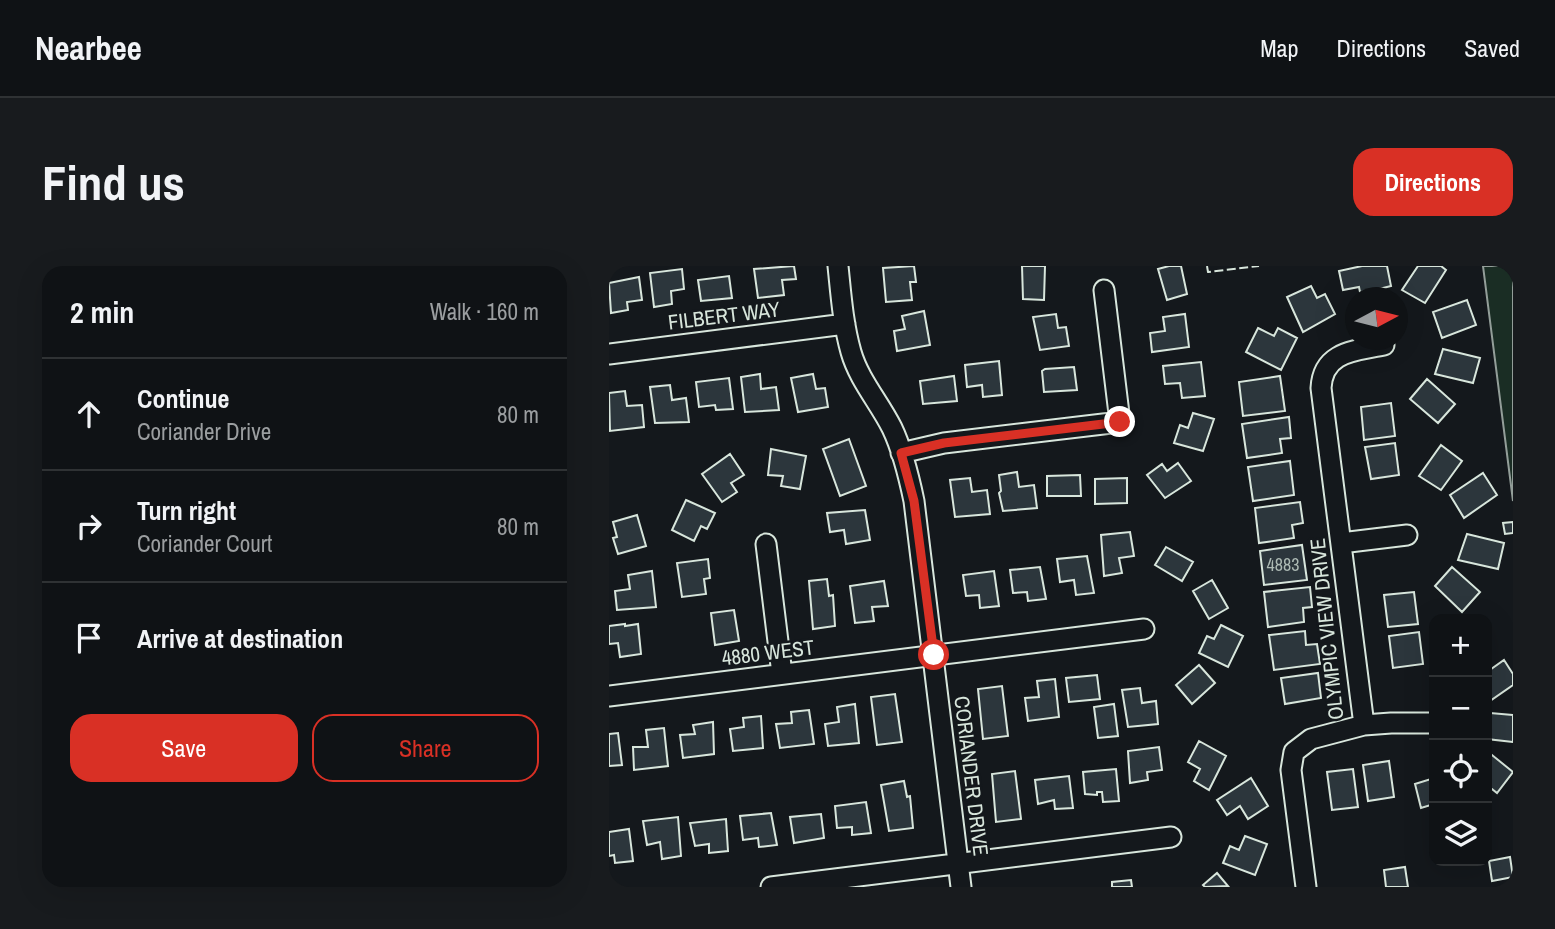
<!DOCTYPE html>
<html lang="en">
<head>
<meta charset="utf-8">
<style>
	:root { --surface:#0f1215; --page:#181b1e; --text:#f1f3f6; --muted:#9b9ea0; --line:#2f3234; --accent:#d93025 }
	body { margin:0; font-family:"Archivo Narrow",sans-serif; background:var(--page); color:var(--text) }
	.controls { position:absolute; right:21px; bottom:21px; display:grid; overflow:hidden; border-radius:14px; box-shadow:0 7px 28px #0002 }
	.controls button { width:63px; height:63px; display:grid; place-items:center; padding:0; border:0; border-bottom:2px solid var(--line); background:var(--surface); color:var(--text); font:35px sans-serif }
	.compass { position:absolute; left:736px; top:21px; width:63px; height:63px; border-radius:50%; background:var(--surface); box-shadow:0 7px 28px #0002; rotate:83deg }
	.stop { position:absolute; width:21px; height:21px; margin:-16px; border:5px solid #d93025; border-radius:50%; background:#fff }
	.stop.end { background:#d93025; border-color:#fff; box-shadow:0 2px 7px #0008 }
	.list { margin:0; padding:0; list-style:none }
	h2 { display:flex; justify-content:space-between; align-items:center; height:91px; margin:0; padding:0 28px; font-size:30px }
	h2 small { font-size:23px; font-weight:400; color:var(--muted) }
	.list li { display:grid; grid-template-columns:46px 1fr auto; gap:21px; align-items:center; box-sizing:border-box; height:112px; padding:0 28px; border-top:2px solid var(--line) }
	.list b { display:block; font-size:26px; white-space:nowrap }
	.list p { margin:0; font-size:23px; white-space:nowrap; color:var(--muted) }
	.list em { font-size:23px; font-style:normal; color:var(--muted) }
	.actions { display:flex; gap:14px; padding:21px 28px }
	.actions a { flex:1; padding:16px 0; border:2px solid var(--accent); border-radius:21px; text-align:center; font-size:24px; color:var(--accent) }
	.actions .main { background:var(--accent); color:#fff }
	.icon { flex:none; width:38px; height:38px; fill:none; stroke:currentColor; stroke-width:2; stroke-linecap:round; stroke-linejoin:round }
	.map { position:relative; flex:none; width:904px; height:621px; overflow:hidden; border-radius:21px }
	header { display:flex; align-items:center; gap:42px; box-sizing:border-box; height:98px; padding:0 35px; background:var(--surface); border-bottom:2px solid var(--line) }
	header strong { font-size:33px }
	nav { display:flex; gap:38px; margin-inline-start:auto; font-size:24px }
	.intro { display:flex; align-items:center; justify-content:space-between; box-sizing:border-box; height:168px; padding:0 42px }
	h1 { margin:0; font-size:49px }
	.button { padding:18px 32px; border-radius:21px; background:var(--accent); color:#fff; font-size:24px; font-weight:700 }
	main { display:flex; gap:42px; padding:0 42px }
	aside { flex:1; background:var(--surface); border-radius:21px; box-shadow:0 7px 28px #0002 }
	.map>svg:first-child { display:block }
	.park { fill:#1a2d24; stroke:#939e99; stroke-width:2 }
	.building { fill:#2c363c; stroke:#d8e6dc; stroke-width:2 }
	.lines { fill:none; stroke-linecap:round; stroke-linejoin:round }
	.minor-casing { stroke:#d8e6dc; stroke-width:23 }
	.minor { stroke:#14181c; stroke-width:19 }
	.fence { stroke:#d8e6dc; stroke-width:2; stroke-dasharray:9 3.5; stroke-linecap:butt }
	.route { stroke:#d93025; stroke-width:9 }
	.labels { text-anchor:middle; stroke-width:5; stroke-linejoin:round; paint-order:stroke }
	.number-label { font-size:18px; fill:#adbab4 }
	.street-label { font-size:21px; fill:#d8e6dc; stroke:#14181c }
</style>
</head>
<body>
<header>
<strong>Nearbee</strong>
<nav><a>Map</a><a>Directions</a><a>Saved</a></nav>
</header>
<div class="intro"><h1>Find us</h1><a class="button">Directions</a></div>
<main>
<aside>
<h2>2 min<small>Walk · 160 m</small></h2>
<ul class="list">
<li><svg class="icon" aria-label="ahead" viewBox="0 0 24 24"><path d="M12 20V5M6 11l6-6 6 6"/></svg><div><b>Continue</b><p>Coriander Drive</p></div><em>80 m</em></li>
<li><svg class="icon" aria-label="right" viewBox="0 0 24 24"><path d="M7 20v-9h11M14 6l5 5-5 5"/></svg><div><b>Turn right</b><p>Coriander Court</p></div><em>80 m</em></li>
<li><svg class="icon" aria-label="arrive" viewBox="0 0 24 24"><path d="M6 21V4h12l-3 4 3 4H6"/></svg><div><b>Arrive at destination</b></div></li>
</ul>
<div class="actions"><a class="main">Save</a><a>Share</a></div>
</aside>
<div class="map">
<svg width="904" height="621" viewBox="0 0 904 621">
	<rect width="100%" height="100%" fill="#14181c"/>
	<path class="park" d="M874,0H904V235Z"/>
	<path class="building" d="M185,0L187,13L173,14L175,29L149,32L145,3Z
		M305,0L307,16H301L303,34L277,36L274,2Z
		M413,0H436L435,34L414,33Z
		M560,0H572L578,28L558,34L549,3Z
		M753,0H778L782,20L762,25L751,26L750,21L734,24L730,5Z
		M809,0H832L837,4L816,37L793,24Z
		M73,3L75,23L62,25L63,38L45,41L41,7Z
		M120,10L123,32L92,35L89,14Z
		M30,11L33,34L18,36L19,44L2,47L0,17Z
		M702,20L708,32L716,28L726,48L694,66L678,31Z
		M858,34L867,59L833,72L824,46Z
		M315,45L321,79L288,85L285,65L296,63L293,50Z
		M447,48L449,62L457,61L460,80L431,84L424,51Z
		M576,48L580,81L543,86L541,67L556,65L554,51Z
		M649,62L665,70L669,62L688,72L672,104L637,86Z
		M834,83L871,92L864,117L826,108Z
		M390,95L393,129L374,131L373,119L358,121L356,99Z
		M592,96L596,130L573,132L571,117L556,118L554,100Z
		M465,101L468,124L435,126L433,105L436,103Z
		M151,108L152,123L167,121L170,144L136,146L132,111Z
		M204,108L207,123L216,122L219,141L189,146L182,112Z
		M345,110L348,135L314,138L311,115Z
		M671,110L676,145L634,150L630,116Z
		M120,112L124,143L107,144L106,139L90,141L87,116Z
		M818,113L846,138L829,157L801,133Z
		M61,119L63,134L77,132L80,156L46,157L41,121Z
		M16,125L18,140L33,139L35,161L1,165L0,127Z
		M782,137L786,170L755,174L752,141Z
		M584,147L605,153L594,185L565,177L571,159L579,162Z
		M680,151L682,172L671,173L673,187L638,192L633,158Z
		M240,173L257,220L231,230L214,183Z
		M786,177L790,209L762,213L756,181Z
		M832,179L853,195L832,224L810,210Z
		M162,183L197,190L191,223L172,220L174,210L159,209Z
		M121,188L135,209L122,217L128,226L113,236L93,208Z
		M681,195L685,229L644,235L639,201Z
		M569,197L582,215L556,232L538,209L553,198L558,205Z
		M408,206L410,221L425,219L428,242L394,245L390,227L392,225L390,209Z
		M874,207L888,229L855,252L841,229Z
		M471,209L472,230H438V210Z
		M361,212L363,226L378,224L381,248L346,251L341,214Z
		M518,212V237L486,238V213Z
		M77,234L106,247L98,263L92,260L85,275L63,264Z
		M691,236L694,257L683,259L685,272L650,277L646,242Z
		M256,244L261,274L237,278L235,264L221,266L218,247Z
		M28,249L37,280L9,288L4,272L8,271L4,256Z
		M904,256V267L896,268L894,257Z
		M521,266L525,290L510,292L513,307L495,310L492,269Z
		M858,268L895,277L889,303L849,294Z
		M693,279L698,314L655,319L651,285Z
		M557,281L584,296L573,315L546,299Z
		M478,290L485,327L467,329L465,314L451,316L448,293Z
		M99,293L101,312L95,313L97,328L73,331L68,297Z
		M431,301L437,333L419,335L418,326L404,327L401,304Z
		M843,301L871,326L853,346L826,320Z
		M43,305L47,341L8,344L6,325L21,323L19,309Z
		M385,305L390,340L371,342L370,329L357,330L354,309Z
		M218,313L220,330L224,329L226,360L204,363L200,315Z
		M603,314L619,342L600,353L584,325Z
		M275,315L279,340L263,341L265,355L246,357L241,320Z
		M701,321L703,341L694,342L695,356L659,361L655,326Z
		M805,326L809,358L779,361L775,329Z
		M125,344L130,375L106,379L102,347Z
		M16,358V360L29,358L32,388L11,391L9,377L0,378V360Z
		M612,359L634,370L619,401L590,387L598,370L605,373Z
		M696,365L697,379L708,378L711,398L665,404L660,369Z
		M810,366L814,398L784,402L780,370Z
		M895,394L904,408V419L878,437V406Z
		M590,399L606,417L583,438L567,419Z
		M709,407L712,432L676,438L672,412Z
		M488,409L491,433L460,436L457,412Z
		M446,413L450,451L419,455L416,432L430,431L428,415Z
		M393,420L399,470L374,473L369,423Z
		M531,422L533,437L547,435L549,458L519,461L513,424Z
		M286,428L293,476L268,479L262,431Z
		M246,438L250,477L219,480L216,458L230,456L228,441Z
		M505,438L509,470L489,472L485,441Z
		M200,444L205,478L171,482L167,458L183,457L182,446Z
		M881,447L904,449V476L878,473V455H881Z
		M152,450L154,482L124,485L121,463L135,461L134,452Z
		M104,456L105,488L74,492L71,469L86,468L84,459Z
		M55,462L59,500L25,504L24,481H39L37,464Z
		M9,467L13,499L0,500V468Z
		M590,475L617,490L600,524L585,515L591,503L579,496Z
		M550,481L553,504L538,506L539,514L521,517L519,485Z
		M878,485L904,506L888,527L878,519Z
		M780,495L785,531L759,535L754,499Z
		M507,503L510,535L494,536L493,526H488V529L476,528L474,506Z
		M744,503L749,541L723,544L718,506Z
		M406,505L412,553L387,556L383,508Z
		M460,510L464,542L446,543L445,534L429,538L426,514Z
		M642,512L659,540L639,553L631,540L618,549L608,534Z
		M825,512V538L812,542L806,518Z
		M295,515L298,531L301,530L304,562L280,565L272,519Z
		M257,536L262,567L243,569V561L228,562L226,540Z
		M162,547L168,579L150,581L149,572L134,574L131,550Z
		M212,548L215,572L185,577L181,551Z
		M69,551L72,590L53,593L51,576L38,579L34,555Z
		M117,553L119,585L100,587V578L86,580L81,557Z
		M20,563L24,595L6,597L5,589L0,590V566Z
		M636,570L658,578L646,609L614,597L621,580L630,584Z
		M901,591L904,611L883,615L880,595Z
		M796,601L799,621H777L775,604Z
		M608,607L619,620L596,621L594,619Z
		M522,614L523,621H503V616Z"/>
	<g class="lines">
		<defs>
			<path id="minor" d="M229,0C232,29 234,58 242,86C250,114 270,136 283,162C294,185 300,211 305,235L352,621
				M0,88L236,58
				M292,187L335,177L511,156L495,24
				M732,277L798,269
				M157,278L173,408
				M0,430L535,363
				M755,459L712,122C714,85 746,85 775,79
				M162,621L562,571
				M697,621L682,504L685,486L702,473L755,459L782,457H822"/>
		</defs>
		<use href="#minor" class="minor-casing"/>
		<use href="#minor" class="minor"/>
		<path class="fence" d="M598,0L599,6L650,0"/>
	</g>
	<g class="lines">
		<path class="route" d="M325,389L305,235L292,187L335,177L511,156"/>
	</g>
	<g class="labels">
		<g class="number-label">
			<text x="674" y="305">4883</text>
		</g>
		<g class="street-label">
			<text transform="translate(115 50) rotate(-7)" y="7">FILBERT WAY</text>
			<text transform="translate(718 363) rotate(-96)" y="7">OLYMPIC VIEW DRIVE</text>
			<text transform="translate(159 387) rotate(-7)" y="7">4880 WEST</text>
			<text transform="translate(362 510) rotate(83)" y="7">CORIANDER DRIVE</text>
		</g>
	</g>
</svg>
<div class="controls">
<button>+</button>
<button>−</button>
<button><svg class="icon" aria-label="locate" viewBox="0 0 24 24"><circle cx="12" cy="12" r="6"/><path d="M12 2v4M12 18v4M2 12h4M18 12h4"/></svg></button>
<button><svg class="icon" aria-label="layers" viewBox="0 0 24 24"><path d="M12 4l9 5-9 5-9-5zM3 14l9 5 9-5"/></svg></button>
</div>
<svg class="compass" viewBox="-18 -18 36 36"><path d="M0-13l5 13h-10z" fill="#e53935"/><path d="M0 13l5-13h-10z" fill="#9b9ea0"/></svg>
<div class="stop" style="left:325px;top:389px"></div>
<div class="stop end" style="left:511px;top:156px"></div>
</div>
</main>
</body>
</html>
